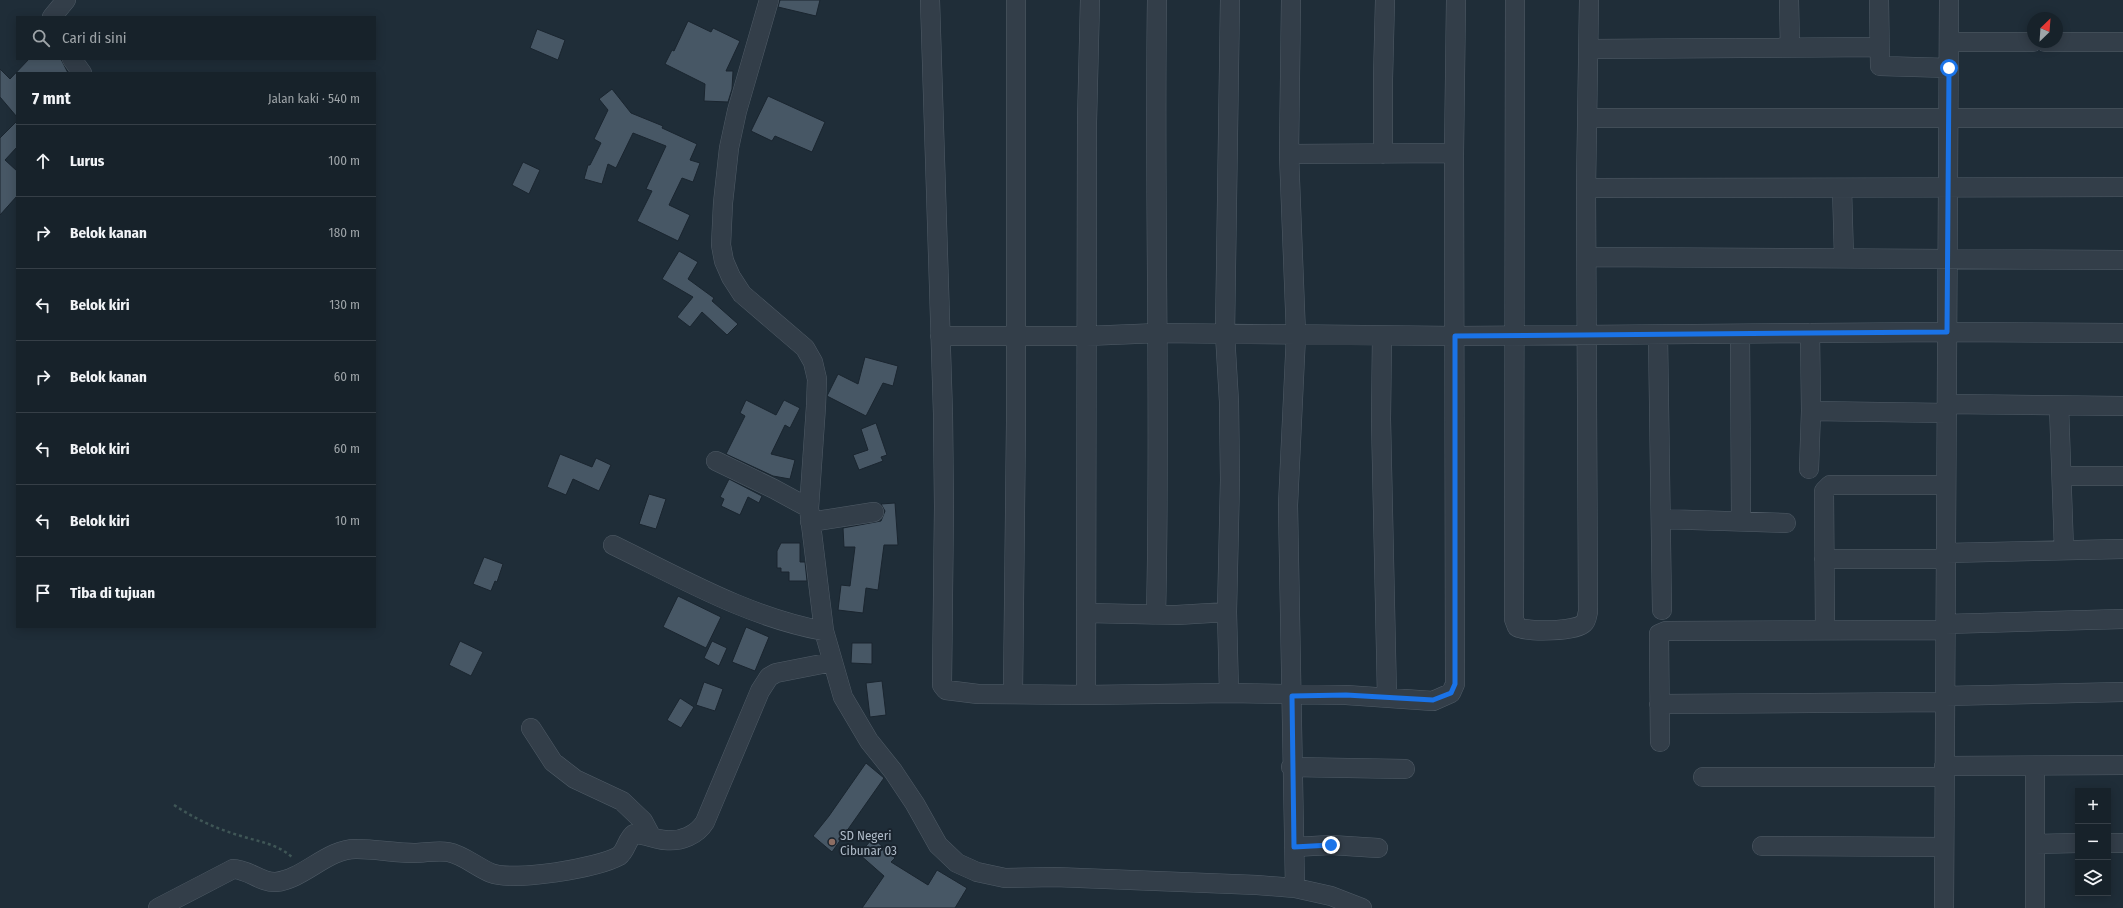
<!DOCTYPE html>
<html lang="id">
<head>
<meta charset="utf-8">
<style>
	:root { --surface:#17222a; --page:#242f36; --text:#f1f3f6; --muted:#9ea4a8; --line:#363f47 }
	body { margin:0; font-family:"Fira Sans Condensed",sans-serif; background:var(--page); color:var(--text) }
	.controls { position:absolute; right:12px; bottom:12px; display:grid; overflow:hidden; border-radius:0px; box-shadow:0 2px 10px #0003 }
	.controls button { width:36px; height:36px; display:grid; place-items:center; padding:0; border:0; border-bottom:1px solid var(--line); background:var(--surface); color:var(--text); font:20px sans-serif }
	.compass { position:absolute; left:2027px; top:12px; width:36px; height:36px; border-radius:50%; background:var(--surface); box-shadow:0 2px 10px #0003; rotate:25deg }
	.stop { position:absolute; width:12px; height:12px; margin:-9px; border:3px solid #1a73e8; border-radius:50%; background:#fff }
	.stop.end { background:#1a73e8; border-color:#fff; box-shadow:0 1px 4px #0008 }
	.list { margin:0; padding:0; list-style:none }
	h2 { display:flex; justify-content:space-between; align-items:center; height:52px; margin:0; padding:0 16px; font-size:17px }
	h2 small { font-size:13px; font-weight:400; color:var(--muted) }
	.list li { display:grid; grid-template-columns:26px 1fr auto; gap:12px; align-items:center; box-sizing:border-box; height:72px; padding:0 16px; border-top:1px solid var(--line) }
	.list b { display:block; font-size:15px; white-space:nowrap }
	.list em { font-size:13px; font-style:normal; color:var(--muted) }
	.icon { flex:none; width:22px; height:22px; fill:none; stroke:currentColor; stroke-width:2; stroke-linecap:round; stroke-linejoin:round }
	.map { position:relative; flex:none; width:2123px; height:908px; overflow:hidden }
	.search { position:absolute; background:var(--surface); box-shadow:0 2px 10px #0003; left:16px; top:16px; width:360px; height:44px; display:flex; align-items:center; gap:10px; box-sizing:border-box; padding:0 14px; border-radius:0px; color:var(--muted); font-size:15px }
	.panel { position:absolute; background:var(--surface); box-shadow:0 2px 10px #0003; left:16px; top:72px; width:360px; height:556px; border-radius:0px }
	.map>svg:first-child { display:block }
	.building { fill:#475765; stroke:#1a252f }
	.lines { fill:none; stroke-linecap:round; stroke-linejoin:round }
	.minor-casing { stroke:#505c67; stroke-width:20 }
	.path { stroke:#3f5656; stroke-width:2.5; stroke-dasharray:3 3; stroke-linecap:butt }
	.minor { stroke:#333e49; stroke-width:19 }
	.route { stroke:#1a73e8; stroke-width:5 }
	.education-dot { fill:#8d6e63; stroke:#19232d; stroke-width:1.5 }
	.labels { text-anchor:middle; stroke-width:4; stroke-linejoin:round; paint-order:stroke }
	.poi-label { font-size:13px; fill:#adb9c6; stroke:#19232d; text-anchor:start }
</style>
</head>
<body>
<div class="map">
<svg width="2123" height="908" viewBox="0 0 2123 908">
	<rect width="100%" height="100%" fill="#1f2d38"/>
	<path class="building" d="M780,0H820L816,16L778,7Z
		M688,21L711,32L713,28L740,41L726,71H733L732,89L728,102L704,101L705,84L665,64L672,50L674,51Z
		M537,29L565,40L558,60L530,48Z
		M29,59H61L68,73H17V117L0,97V69L10,79Z
		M612,89L631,113L663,126L662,128L697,144L690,160L700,163L693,182L682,178L669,205L690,215L678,241L637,221L652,191L646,189L666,146L633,133L616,168L608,164L602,184L584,179L588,165H590L601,143L594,139L608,110L599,99Z
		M768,96L825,122L812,152L775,136L772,141L751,131Z
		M17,121V147L5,160L17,171V196L0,215V138Z
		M523,162L540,170L529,194L512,185Z
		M679,251L698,262L688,279L714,298L712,301L738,324L727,335L702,312L690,327L677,317L693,297L662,279Z
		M865,357L898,366L893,386L883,383L866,416L827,396L838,374L858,384Z
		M746,400L776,415L784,400L800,408L790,428L785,425L771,454L795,460L790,479L773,476L726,454L745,416L740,413Z
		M876,423L887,455L881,457L883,461L859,470L853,455L868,450L861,429Z
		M560,454L592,467L596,458L611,465L599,491L573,479L566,495L547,487Z
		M729,479L762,496L759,503L748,497L740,515L721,506L724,499L720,497Z
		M649,494L666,499L656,529L639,524Z
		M895,503L898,545H884L878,590L866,588L863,613L838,610L841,585L850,586L855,547H844L843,528L881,521L885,511L881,504Z
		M781,543H800V562H805L807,581H789V572H781V568H777V551Z
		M484,557L503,564L497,582L495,581L491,591L473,584Z
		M678,596L721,617L706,648L663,627Z
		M746,627L769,637L755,671L732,662Z
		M460,641L483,652L471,676L449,665Z
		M712,641L727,648L719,666L704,658Z
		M852,643H872V664L851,663Z
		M882,681L886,715L870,717L866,683Z
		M704,682L723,689L715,711L696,705Z
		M680,698L694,707L681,728L667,720Z
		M866,763L884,778L832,852L813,836L829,816Z
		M873,838L895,858L891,862L928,885L937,870L967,888L955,908H862L884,876L859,854Z"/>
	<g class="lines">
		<defs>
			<path id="minor" d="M769,0L737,111L729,148L723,203L721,245L724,261L731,277L742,294L805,348L813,362L817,379L816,406L809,508L824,631L843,697L869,741L893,771L915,804L938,845L957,863L977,872L1005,878L1055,877L1257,885L1295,888L1331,896L1362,908
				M930,0L943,414L944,506L942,685L946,690L978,694L1086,695L1229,693L1346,695L1433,701L1451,693L1455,684L1454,153L1456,0
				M1291,0L1289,154L1296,335L1288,505L1295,888
				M1515,0L1514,619L1517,627C1527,632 1576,632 1584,623C1587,620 1587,615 1588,612L1586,188L1589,0
				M1789,0L1790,47
				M1879,0L1880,66L1949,68
				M52,17L66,0
				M1949,42H2033
				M2045,42H2123
				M1589,49L1879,47
				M72,59L82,73
				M1588,118H2123
				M1289,154L1454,153
				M1383,154V79L1385,0
				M1586,188L2123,187
				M1842,188L1844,258
				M1587,257L2123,260
				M1740,334L1741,521
				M1658,335L1662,610
				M940,336H1086L1159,333L1455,336L1947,332L2123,333
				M1382,336L1381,419L1387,697
				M1947,404L2123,406
				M2059,406L2064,550
				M1811,411L1947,413
				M716,461L774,489L809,508
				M1809,469L1811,411L1810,333
				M2062,476H2123
				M1661,519L1786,523
				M810,522L874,512
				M613,545C683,579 748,617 824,631
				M1946,553L2123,549
				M1824,559H1946
				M1088,613L1177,615L1227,612
				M1156,615C1161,410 1154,205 1157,0
				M1945,624L2123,619
				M1825,630L1824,491L1830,485H1946
				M1013,693L1016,422V0
				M1229,693L1227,612L1230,480L1229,402L1225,334L1230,0
				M1086,695L1087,122L1090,0
				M1945,696L2123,692
				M1659,704L1945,702
				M531,728L553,762L575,779L622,801L643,821L651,836
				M1660,742L1659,634L1666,631L1945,630
				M1944,766L2123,765
				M1291,767L1405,769
				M1703,777H1944
				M2108,843H2123
				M2035,844L2078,843
				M1762,846L1944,847
				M1294,847L1331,845L1378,848
				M158,908L233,869C248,869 261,883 276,882C304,879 328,848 357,849C376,849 395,853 414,853C425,853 437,850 448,852C464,855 476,867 491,873C515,882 597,868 619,856C626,851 627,839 634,834C645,834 654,839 665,840C681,842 697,835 705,822L760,691L769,677L776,673L832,662
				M1944,908L1949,0
				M2035,908V766"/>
		</defs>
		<use href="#minor" class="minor-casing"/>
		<path class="path" d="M174,805C195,819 217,829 241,836C260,842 278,844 293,858"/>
		<use href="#minor" class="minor"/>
	</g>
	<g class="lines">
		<path class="route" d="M1331,845L1294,847L1292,696L1346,695L1433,700L1451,693L1455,684V336L1947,332L1949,68"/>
	</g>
	<circle class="education-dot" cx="832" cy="842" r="4"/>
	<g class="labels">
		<g class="poi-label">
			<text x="840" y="840">SD Negeri<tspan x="840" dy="15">Cibunar 03</tspan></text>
		</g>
	</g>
</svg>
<div class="controls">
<button>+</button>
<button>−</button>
<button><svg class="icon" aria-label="layers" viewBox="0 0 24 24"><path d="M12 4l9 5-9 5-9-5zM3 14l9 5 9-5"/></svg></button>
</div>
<svg class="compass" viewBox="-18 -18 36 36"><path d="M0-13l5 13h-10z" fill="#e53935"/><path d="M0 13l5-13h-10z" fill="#9ea4a8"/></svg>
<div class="stop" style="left:1949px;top:68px"></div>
<div class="stop end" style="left:1331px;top:845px"></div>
<div class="search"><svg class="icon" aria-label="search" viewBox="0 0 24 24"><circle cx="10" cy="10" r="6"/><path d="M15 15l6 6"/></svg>Cari di sini</div>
<section class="panel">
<h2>7 mnt<small>Jalan kaki · 540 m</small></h2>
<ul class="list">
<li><svg class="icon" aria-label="ahead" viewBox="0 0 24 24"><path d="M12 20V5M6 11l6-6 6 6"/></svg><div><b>Lurus</b></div><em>100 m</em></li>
<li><svg class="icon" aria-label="right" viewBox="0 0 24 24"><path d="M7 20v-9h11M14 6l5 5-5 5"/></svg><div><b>Belok kanan</b></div><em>180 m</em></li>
<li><svg class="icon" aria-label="left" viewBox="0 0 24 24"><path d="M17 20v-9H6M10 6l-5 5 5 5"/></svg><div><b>Belok kiri</b></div><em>130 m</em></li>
<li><svg class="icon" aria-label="right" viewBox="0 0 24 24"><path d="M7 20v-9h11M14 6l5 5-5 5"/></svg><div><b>Belok kanan</b></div><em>60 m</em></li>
<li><svg class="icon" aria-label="left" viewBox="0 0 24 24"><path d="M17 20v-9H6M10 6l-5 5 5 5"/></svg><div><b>Belok kiri</b></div><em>60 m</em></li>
<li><svg class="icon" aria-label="left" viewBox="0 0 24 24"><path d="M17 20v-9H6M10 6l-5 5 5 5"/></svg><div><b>Belok kiri</b></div><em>10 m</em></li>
<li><svg class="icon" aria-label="arrive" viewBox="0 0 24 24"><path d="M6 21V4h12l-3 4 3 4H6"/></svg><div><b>Tiba di tujuan</b></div></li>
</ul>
</section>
</div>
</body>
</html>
